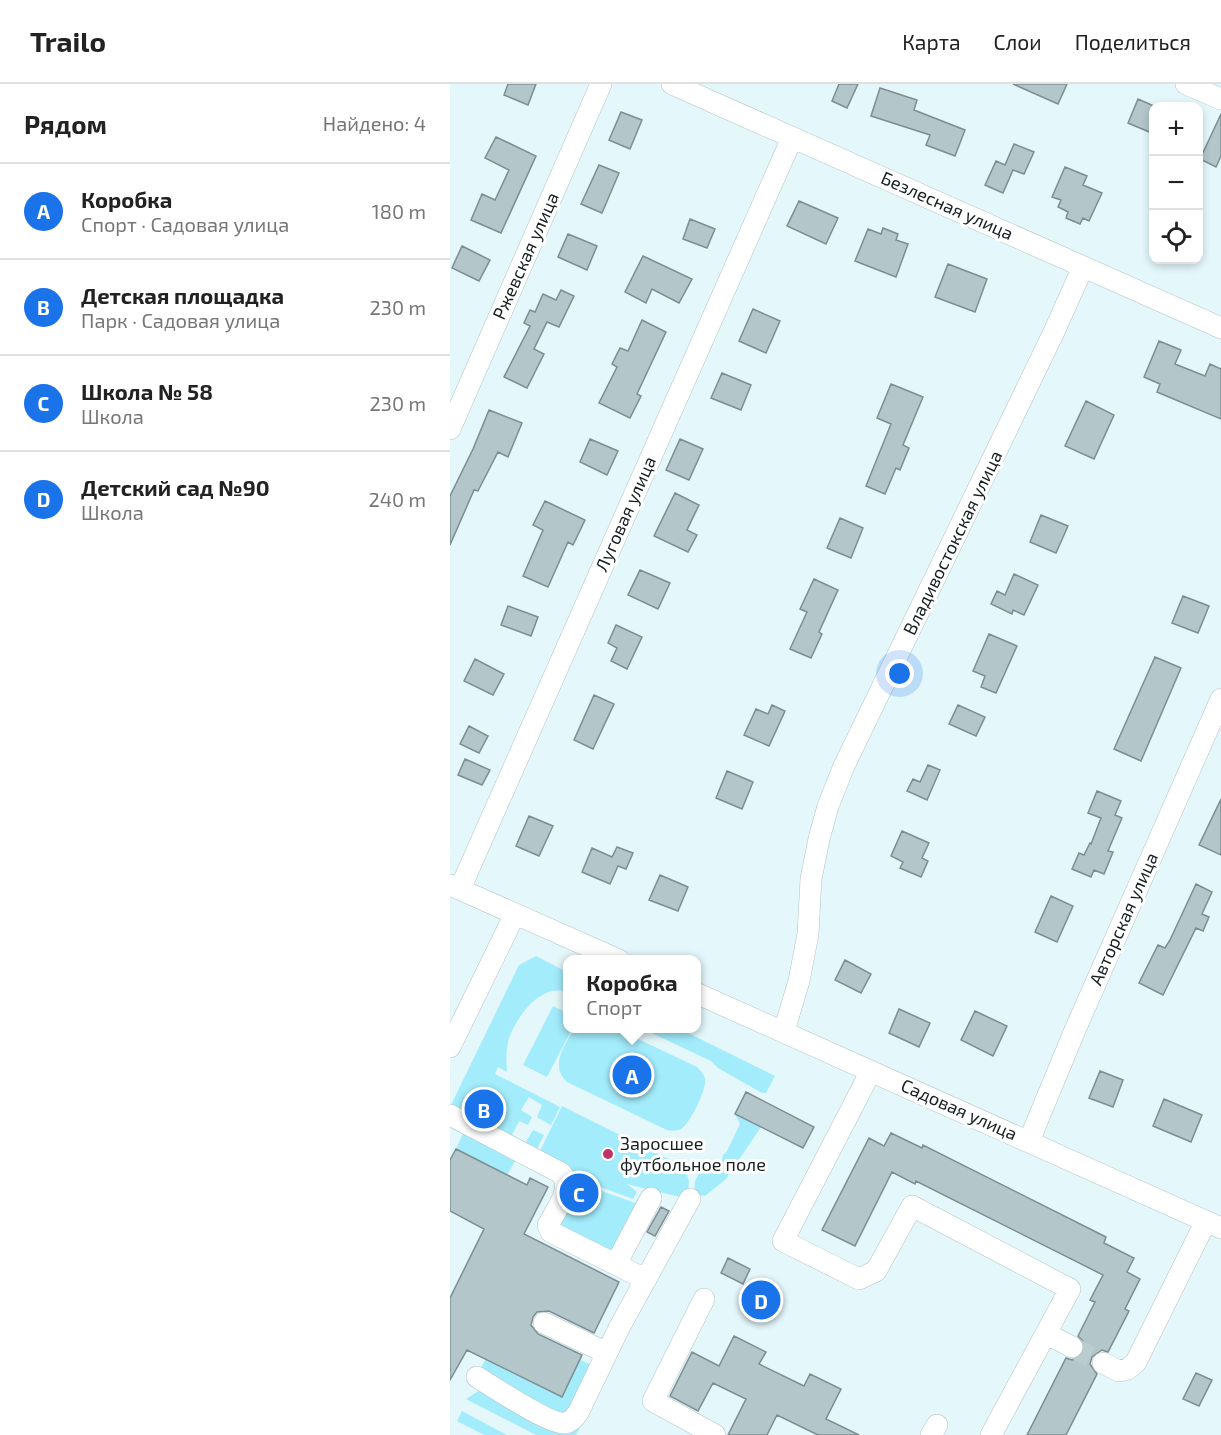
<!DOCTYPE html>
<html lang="ru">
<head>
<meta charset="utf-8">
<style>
	:root { --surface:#fff; --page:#f6f6f6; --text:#222; --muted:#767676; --line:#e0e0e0; --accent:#1a73e8 }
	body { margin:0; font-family:"Exo 2",sans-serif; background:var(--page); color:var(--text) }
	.controls { position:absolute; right:18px; top:18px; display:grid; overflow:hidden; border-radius:12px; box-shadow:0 3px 9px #0003 }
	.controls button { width:54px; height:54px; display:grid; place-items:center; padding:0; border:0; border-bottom:2px solid var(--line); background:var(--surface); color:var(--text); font:30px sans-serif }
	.you { position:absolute; left:450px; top:590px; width:21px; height:21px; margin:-15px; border:4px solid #fff; border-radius:50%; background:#1a73e8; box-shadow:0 0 0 9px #1a73e833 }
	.badge { display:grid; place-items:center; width:39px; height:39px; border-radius:50%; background:var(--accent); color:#fff; font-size:20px; font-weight:700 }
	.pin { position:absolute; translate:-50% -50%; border:3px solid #fff; box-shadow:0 2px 6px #0006 }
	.popup { position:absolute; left:113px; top:871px; width:138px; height:78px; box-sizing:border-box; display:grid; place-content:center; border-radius:12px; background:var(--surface); filter:drop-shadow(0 2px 4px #0005); font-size:20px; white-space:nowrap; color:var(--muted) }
	.popup b { font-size:22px; color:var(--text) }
	.popup::after { content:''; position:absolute; left:50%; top:100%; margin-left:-12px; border:12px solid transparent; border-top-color:var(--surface) }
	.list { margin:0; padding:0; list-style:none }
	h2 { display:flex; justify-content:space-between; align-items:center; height:78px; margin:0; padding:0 24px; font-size:26px }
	h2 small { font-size:20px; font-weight:400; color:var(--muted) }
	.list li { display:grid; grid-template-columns:39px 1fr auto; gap:18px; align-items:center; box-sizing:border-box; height:96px; padding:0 24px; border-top:2px solid var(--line) }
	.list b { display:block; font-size:22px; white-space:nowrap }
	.list p { margin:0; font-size:20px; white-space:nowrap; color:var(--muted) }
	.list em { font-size:20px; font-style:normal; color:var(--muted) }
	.icon { flex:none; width:33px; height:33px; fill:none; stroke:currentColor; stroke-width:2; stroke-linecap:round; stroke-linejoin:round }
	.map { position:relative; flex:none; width:771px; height:1351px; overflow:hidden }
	header { display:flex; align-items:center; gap:36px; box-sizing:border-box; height:84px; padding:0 30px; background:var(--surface); border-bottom:2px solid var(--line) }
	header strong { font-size:28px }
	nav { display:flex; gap:33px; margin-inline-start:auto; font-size:21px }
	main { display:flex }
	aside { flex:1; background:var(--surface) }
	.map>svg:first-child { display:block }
	.green { fill:#a3ecfc }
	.building { fill:#b3c6ca; stroke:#7c8e92; stroke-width:1.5 }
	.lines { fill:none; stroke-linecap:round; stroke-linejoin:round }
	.minor-tunnel { stroke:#bbcccf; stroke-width:21; stroke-dasharray:21 10; stroke-linecap:butt }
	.minor-casing { stroke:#b1c3c7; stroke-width:22 }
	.minor { stroke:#fff; stroke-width:21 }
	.poi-dot { fill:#bf3368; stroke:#fff; stroke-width:2 }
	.labels { text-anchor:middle; stroke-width:6; stroke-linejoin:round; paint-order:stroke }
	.street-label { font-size:18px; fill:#181f20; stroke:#fff }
	.poi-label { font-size:18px; fill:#181f20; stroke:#fff; text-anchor:start }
</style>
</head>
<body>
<header>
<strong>Trailo</strong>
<nav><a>Карта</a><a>Слои</a><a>Поделиться</a></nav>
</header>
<main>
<aside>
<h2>Рядом<small>Найдено: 4</small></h2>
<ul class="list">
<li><span class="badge">A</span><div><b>Коробка</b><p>Спорт · Садовая улица</p></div><em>180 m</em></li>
<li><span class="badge">B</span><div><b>Детская площадка</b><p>Парк · Садовая улица</p></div><em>230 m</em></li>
<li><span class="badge">C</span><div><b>Школа № 58</b><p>Школа</p></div><em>230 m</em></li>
<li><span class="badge">D</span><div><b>Детский сад №90</b><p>Школа</p></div><em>240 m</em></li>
</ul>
</aside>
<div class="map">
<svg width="771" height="1351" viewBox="0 0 771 1351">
	<rect width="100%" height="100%" fill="#e4f7fb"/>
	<path class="green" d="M86,872L117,888V908C91,899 67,932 59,954C56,965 56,976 57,988L48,983L45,990L110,1023L101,1041L87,1033L92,1021L79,1013L71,1026L82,1033L78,1041L69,1037L62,1051L76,1058L83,1046L94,1051L85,1069L0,1023L69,881Z
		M103,922L117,929L118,944L122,945L97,993L73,981Z
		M124,944L167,945L247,983C251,987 254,990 255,995C257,1005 240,1040 231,1045C226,1047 222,1047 217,1046L117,998C99,981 115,962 124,944Z
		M193,945H230L325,992L316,1009H312L268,984L261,977Z
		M112,1022L218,1075L237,1091L239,1097L238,1111L230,1113L177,1100L187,1108L183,1115L129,1095V1093L88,1071Z
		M285,1030L311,1043L276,1095L255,1112L244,1110L245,1097L249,1090L267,1084L271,1081L273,1071L277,1067L290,1040Z
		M14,1047L67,1074L57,1091L6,1065Z
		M127,1098L185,1119L191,1109L193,1111L164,1165L160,1167L115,1152L106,1136Z
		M36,1275L111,1313L130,1276L147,1283L115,1332L27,1291Z
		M30,1306L60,1321L135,1334L126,1351H86L16,1315Z
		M12,1327L57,1351H34L7,1337Z"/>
	<path class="building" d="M58,0H86L78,21L54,11Z
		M389,0H408L397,24L382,17Z
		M563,0H617L608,20Z
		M430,4L467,16L464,26L515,46L505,72L476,61L480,51L421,32Z
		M688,15L704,22V50L678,39Z
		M171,28L192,36L180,65L159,56Z
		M771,30V72L766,83L750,75Z
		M46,53L86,72L51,149L21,136L32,110L45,116L59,86L35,74Z
		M564,60L584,68L574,90L563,86L553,109L535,101L546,77L555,81Z
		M149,81L169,89L152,129L131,120Z
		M615,83L637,92L633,101L652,109L639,137L633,134L630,140L616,134L618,128L608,123L611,116L602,113Z
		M349,117L388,134L376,160L337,142Z
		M240,135L265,145L257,164L233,155Z
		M433,144L448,150L446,156L458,160L446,193L405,177L418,145L431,150Z
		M118,150L147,162L137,186L108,173Z
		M12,162L40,176L29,197L2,184Z
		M193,172L242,195L229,219L202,205L196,219L175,208Z
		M498,180L537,195L525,228L485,213Z
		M111,206L124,212L109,243L97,238L84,265L94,270L77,304L54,293L80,242L74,239L80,226L85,228L93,210L106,216Z
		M303,225L330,237L316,269L289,257Z
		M192,236L216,248L187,310L191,312L180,334L149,319L167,283L162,280L170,264L178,267Z
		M709,257L731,266L725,280L755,292L760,280L771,285V335L707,308L710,300L694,293Z
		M272,289L301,301L291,326L261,314Z
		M441,300L473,313L453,361L459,364L450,386L446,384L435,410L416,402L441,340L427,334Z
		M636,317L664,331L644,375L615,362Z
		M39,326L72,339L58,373L48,368L28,407L24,406L0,461V412L23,365Z
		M140,355L168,367L157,391L130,378Z
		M230,355L253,365L239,396L216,386Z
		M225,409L249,421L237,446L247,451L238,468L204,452Z
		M95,417L135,436L123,461L118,458L98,503L73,492L93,446L83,441Z
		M591,431L618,442L606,469L580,458Z
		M390,434L413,444L401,474L377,464Z
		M190,486L220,499L208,525L178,511Z
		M564,490L588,501L574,531L563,526L562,530L541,520L547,507L555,511Z
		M364,495L388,506L369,548L372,550L361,574L340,565L357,528L350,525Z
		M733,512L759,522L748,549L722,539Z
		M58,522L88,533L81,552L51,541Z
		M166,541L192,553L177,585L161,577L167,564L158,559Z
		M539,550L567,562L546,609L531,603L535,592L523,587Z
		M705,573L731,584L691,677L664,665Z
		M25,575L54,590L43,611L14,597Z
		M144,611L164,620L143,665L124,656Z
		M322,621L335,627L319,662L294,651L306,625L318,630Z
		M508,621L535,633L526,652L499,640Z
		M19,642L38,652L29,669L10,660Z
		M15,675L40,686L32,701L8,691Z
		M478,681L490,686L477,716L457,707L463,695L470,698Z
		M277,687L303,698L292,725L266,714Z
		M647,707L671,717L665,731L672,734L658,767L663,768L654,790L644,786L641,793L622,785L629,769L634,771L640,759L641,760L651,734L638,729Z
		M771,715V771L749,761Z
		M79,732L103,742L89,772L66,762Z
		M452,747L479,759L472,774L478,777L471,793L450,784L453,778L441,772Z
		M167,763L183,769L176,785L168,782L160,800L132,788L142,764L162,773Z
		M210,791L238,803L228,827L199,816Z
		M746,800L762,808L752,830L759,833L753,847L746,844L713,911L689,899L708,861L715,864L720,856Z
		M601,812L623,822L607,858L585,848Z
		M395,876L421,890L411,909L385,896Z
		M449,925L480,939L469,963L439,949Z
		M525,927L557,942L543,972L511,956Z
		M650,987L673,996L663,1023L639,1014Z
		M296,1008L364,1043L353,1064L285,1030Z
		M714,1015L752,1031L741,1058L703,1042Z
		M441,1049L472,1064L473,1061L656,1153L654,1159L684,1174L677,1188L690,1195L675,1225L679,1227L658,1268L652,1266L642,1273L640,1280L647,1290L616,1351H577L616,1274L622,1276L628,1274L634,1268L633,1257L628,1252L645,1218L640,1216L653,1191L466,1097L465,1100L442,1088L405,1162L372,1146L419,1054L434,1062Z
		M6,1065L77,1101L80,1094L98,1103L74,1150L169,1198L144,1249L99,1227L87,1228L83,1233L81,1241L88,1250L132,1271L112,1313L17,1266L0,1296V1214L34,1145L0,1127V1076Z
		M211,1123L219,1127L205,1152L197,1148Z
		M278,1174L300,1185L293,1200L271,1189Z
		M284,1252L316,1268L309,1280L354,1302L360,1290L391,1305L376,1335L409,1351H368L327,1331L317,1351H278L296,1315L263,1299L248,1327L220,1312L242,1268L269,1282Z
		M746,1289L762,1296L749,1322L733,1315Z"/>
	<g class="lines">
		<path class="minor-tunnel" d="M622,1263L653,1279"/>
		<defs>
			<path id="minor" d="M222,0L771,244
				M736,0L771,15
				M0,345L151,0
				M0,801L169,876
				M10,805L342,54
				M246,909L771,1144
				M334,947L349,897L358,850L361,795L369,755L378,722L394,682L603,250L633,183
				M0,963L65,830
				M421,987L333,1157L409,1195L426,1187L462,1122L620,1205L541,1351
				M0,1031L111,1089C124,1104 106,1126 98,1141L101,1148L195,1195
				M579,1057L625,946L771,615
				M166,1180L201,1114
				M254,1215L203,1317L265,1351
				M94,1239L157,1269
				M597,1250L622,1263
				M653,1279L669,1287L678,1285L686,1278L756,1137
				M27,1293C42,1302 100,1341 115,1339C122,1338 126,1332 129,1327L169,1244L240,1115
				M481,1351L487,1341"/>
		</defs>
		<use href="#minor" class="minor-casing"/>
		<use href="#minor" class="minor"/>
	</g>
	<circle class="poi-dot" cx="158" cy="1070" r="6"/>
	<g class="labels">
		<g class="street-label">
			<text transform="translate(497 122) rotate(24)" y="6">Безлесная улица</text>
			<text transform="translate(76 172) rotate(-66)" y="6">Ржевская улица</text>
			<text transform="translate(176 430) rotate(-66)" y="6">Луговая улица</text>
			<text transform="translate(503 459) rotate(-64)" y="6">Владивостокская улица</text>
			<text transform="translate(674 835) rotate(-66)" y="6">Авторская улица</text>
			<text transform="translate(509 1026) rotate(24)" y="6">Садовая улица</text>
		</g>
		<g class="poi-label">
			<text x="170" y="1066">Заросшее<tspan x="170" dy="21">футбольное поле</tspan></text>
		</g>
	</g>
</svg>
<div class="controls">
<button>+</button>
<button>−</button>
<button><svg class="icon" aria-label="locate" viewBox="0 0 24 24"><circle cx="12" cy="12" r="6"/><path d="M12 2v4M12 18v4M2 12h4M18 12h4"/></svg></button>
</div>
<div class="you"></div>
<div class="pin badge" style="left:182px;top:991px">A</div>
<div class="popup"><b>Коробка</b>Спорт</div>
<div class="pin badge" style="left:34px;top:1025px">B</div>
<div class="pin badge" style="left:129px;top:1109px">C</div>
<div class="pin badge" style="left:311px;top:1216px">D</div>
</div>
</main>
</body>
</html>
